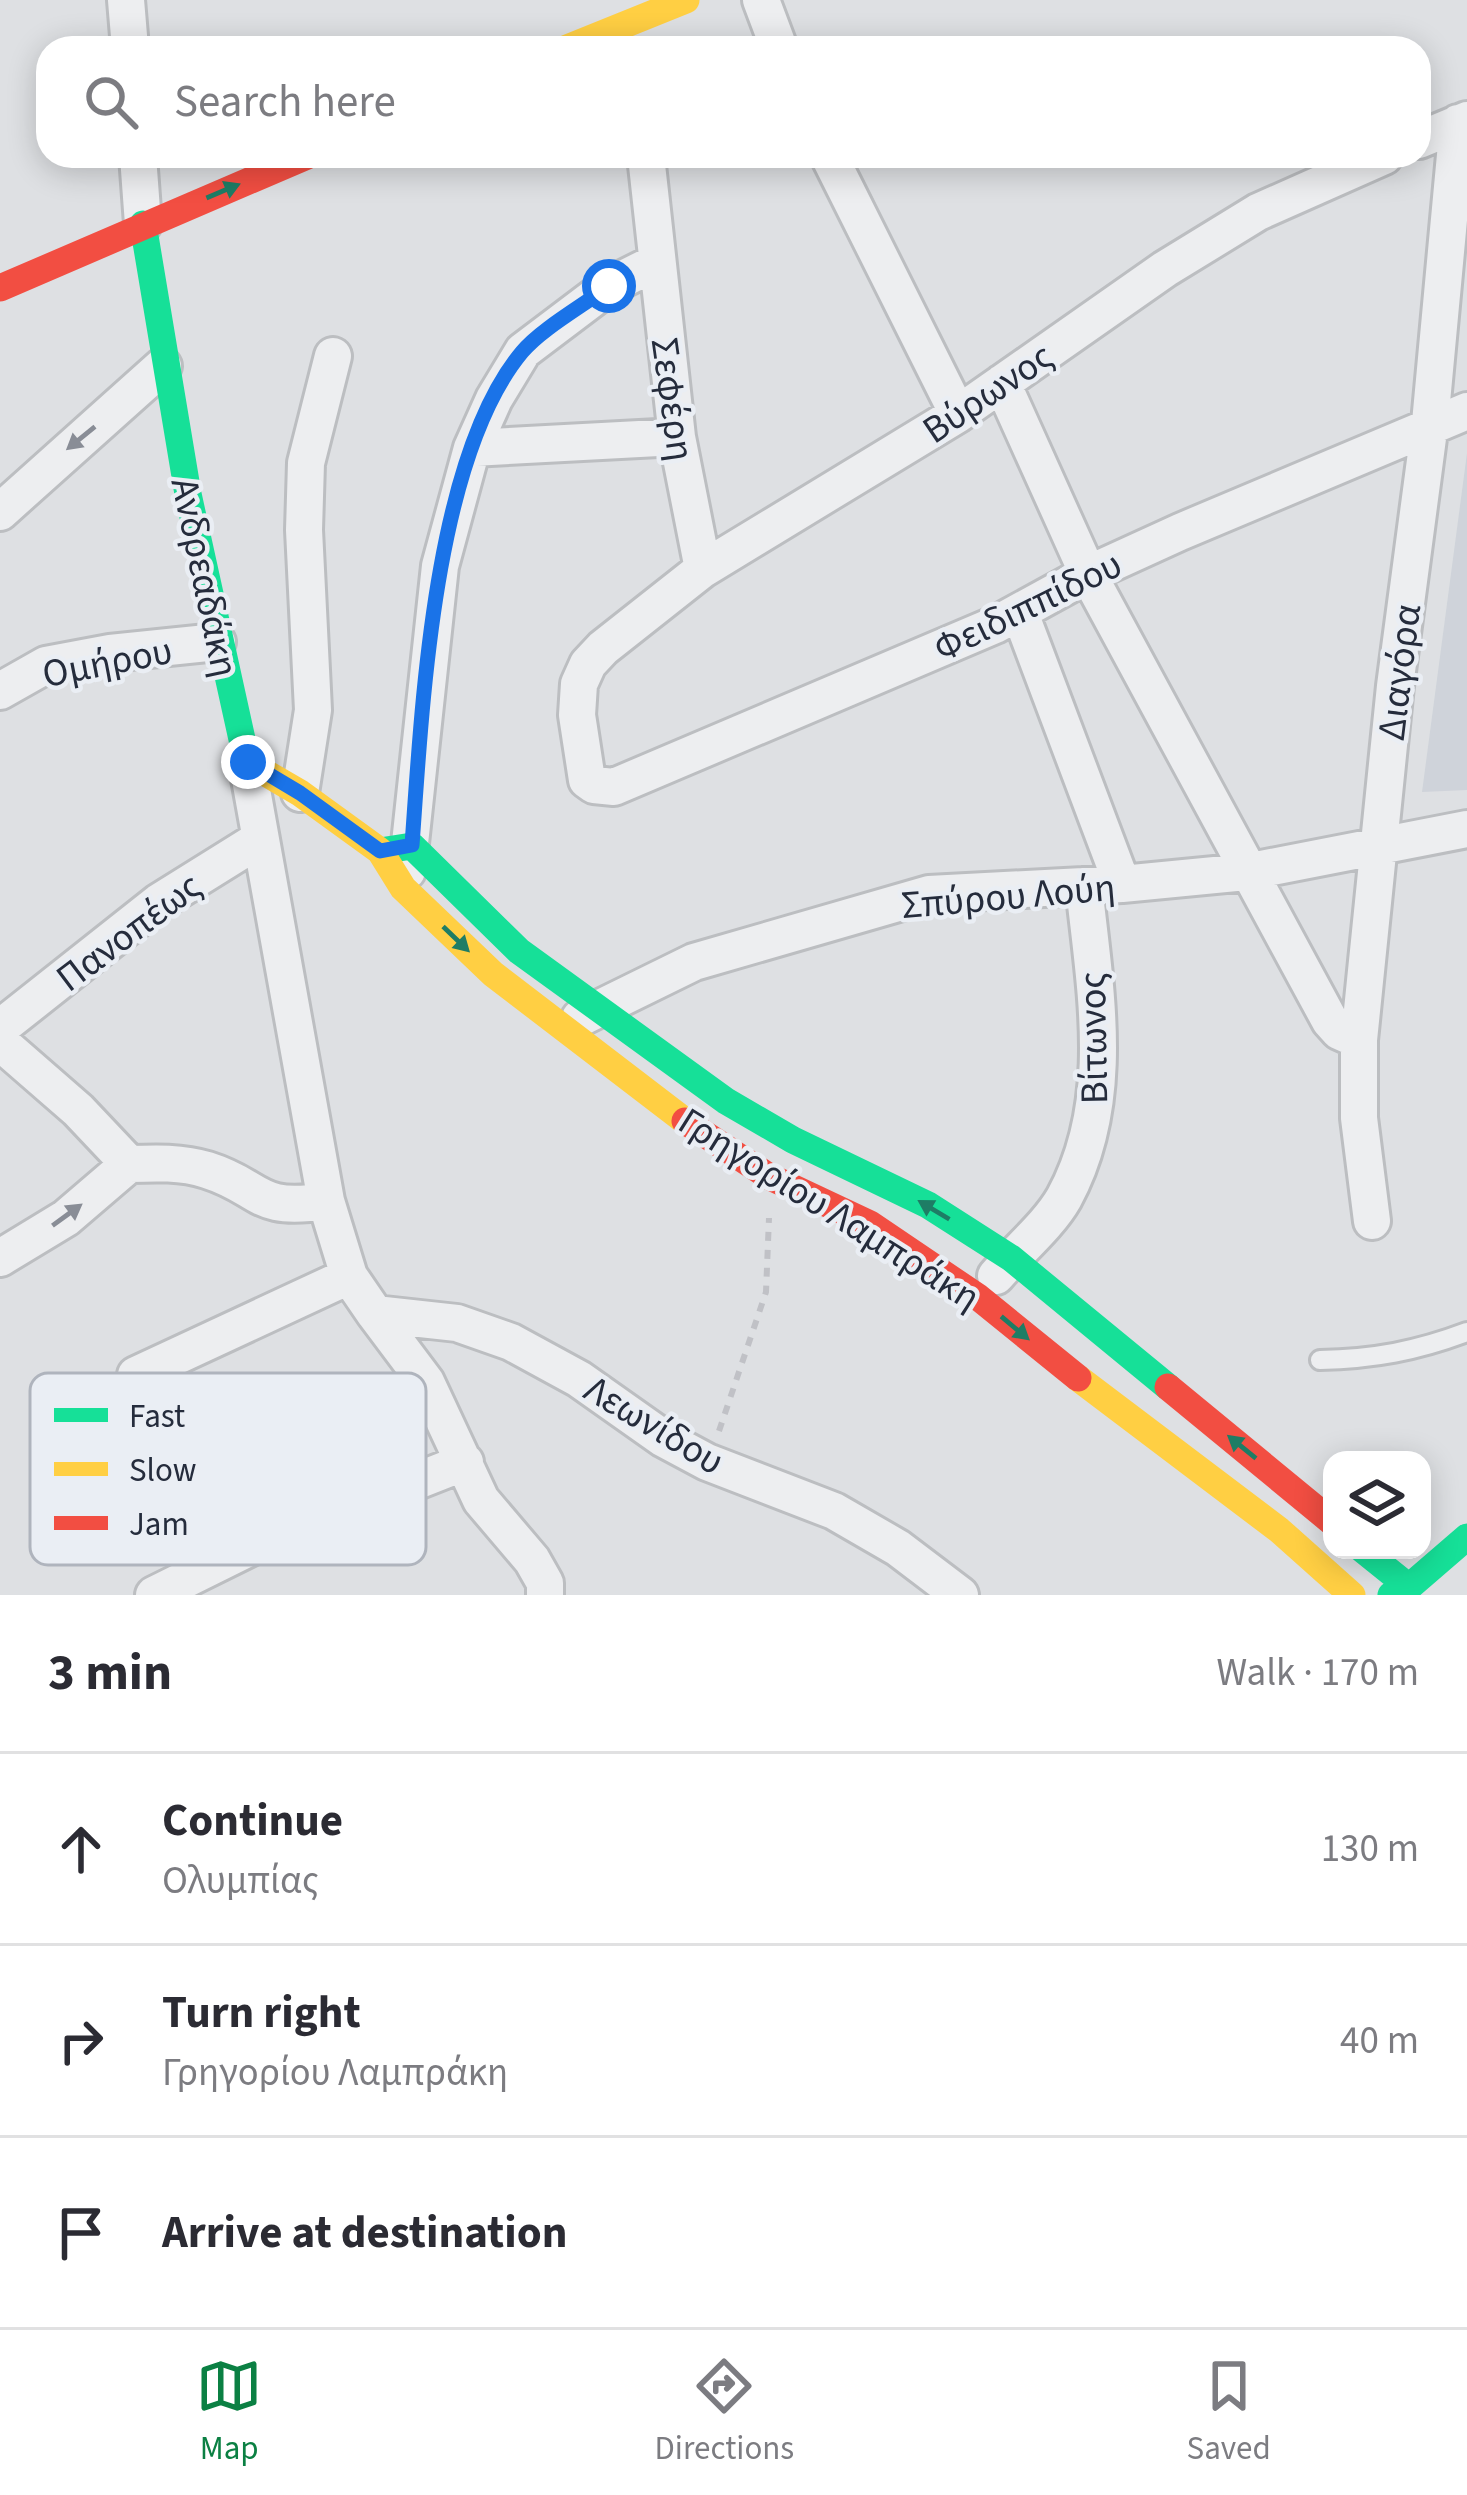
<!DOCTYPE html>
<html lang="en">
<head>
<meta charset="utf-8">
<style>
	:root { --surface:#fff; --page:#f7f7f7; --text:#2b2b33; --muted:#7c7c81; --line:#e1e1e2; --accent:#0b8043 }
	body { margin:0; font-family:"Source Sans 3",sans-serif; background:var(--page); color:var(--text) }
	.controls { position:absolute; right:36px; bottom:36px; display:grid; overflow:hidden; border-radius:24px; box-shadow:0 6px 30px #0003 }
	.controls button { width:108px; height:108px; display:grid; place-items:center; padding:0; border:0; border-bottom:3px solid var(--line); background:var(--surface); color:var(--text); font:60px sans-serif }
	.stop { position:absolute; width:36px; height:36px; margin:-27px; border:9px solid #1a73e8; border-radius:50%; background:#fff }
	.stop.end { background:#1a73e8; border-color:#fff; box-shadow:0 3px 12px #0008 }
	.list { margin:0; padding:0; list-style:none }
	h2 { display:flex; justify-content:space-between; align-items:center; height:156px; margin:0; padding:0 48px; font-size:51px }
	h2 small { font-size:39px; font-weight:400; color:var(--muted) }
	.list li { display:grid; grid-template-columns:78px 1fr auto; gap:36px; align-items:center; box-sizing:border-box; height:192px; padding:0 48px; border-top:3px solid var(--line) }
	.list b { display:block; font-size:45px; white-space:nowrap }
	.list p { margin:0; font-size:39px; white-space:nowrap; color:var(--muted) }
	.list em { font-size:39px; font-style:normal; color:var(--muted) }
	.icon { flex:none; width:66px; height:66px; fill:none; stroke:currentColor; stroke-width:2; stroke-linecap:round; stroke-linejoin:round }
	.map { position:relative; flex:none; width:1467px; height:1595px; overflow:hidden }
	.search { position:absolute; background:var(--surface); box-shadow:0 6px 30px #0003; left:36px; right:36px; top:36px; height:132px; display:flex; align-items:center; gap:30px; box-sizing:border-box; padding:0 42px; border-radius:36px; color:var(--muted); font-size:45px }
	.sheet { height:732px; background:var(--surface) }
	nav { display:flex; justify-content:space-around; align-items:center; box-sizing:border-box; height:168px; border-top:3px solid var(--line); background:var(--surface); font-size:33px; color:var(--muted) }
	nav a { display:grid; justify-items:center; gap:6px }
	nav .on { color:var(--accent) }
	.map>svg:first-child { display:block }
	.built { fill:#cfd3da }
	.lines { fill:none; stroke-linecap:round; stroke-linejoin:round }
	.lane-casing { stroke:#bcbec1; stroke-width:24 }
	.street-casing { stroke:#bcbec1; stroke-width:42 }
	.path { stroke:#c0c1c6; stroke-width:6; stroke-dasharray:9 9; stroke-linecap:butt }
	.lane { stroke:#edeef0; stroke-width:18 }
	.street { stroke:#edeef0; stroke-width:36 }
	.fast { stroke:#16e098; stroke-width:27 }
	.slow { stroke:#ffcf43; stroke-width:27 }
	.jam { stroke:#f24e42; stroke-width:27 }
	.oneway { fill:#1e7d65 }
	.oneway2 { fill:#898d96 }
	.route { stroke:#1a73e8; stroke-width:15 }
	.labels { text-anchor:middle; stroke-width:9; stroke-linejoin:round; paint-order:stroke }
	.street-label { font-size:39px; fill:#252c3c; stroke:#eaeef4 }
	.key { fill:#eaeef4; stroke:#afb4bd; stroke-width:3 }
	.key-label { font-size:33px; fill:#252c3c }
</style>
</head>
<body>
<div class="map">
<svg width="1467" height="1595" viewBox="0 0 1467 1595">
	<rect width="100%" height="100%" fill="#dee0e3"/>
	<path class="built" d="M1467,453V790L1422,792Z"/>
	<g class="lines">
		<defs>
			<path id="lane" d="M1320,1360C1373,1359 1417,1351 1467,1332"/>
			<path id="street" d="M126,0L130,48
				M761,0L779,48
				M1419,140L1467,120
				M138,156L143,224
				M646,156L677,437L703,569
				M829,156L958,414
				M1384,156L1258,212L1165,269L958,414L703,569L603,648L588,664L579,684L577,715L587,780L594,785L614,787L995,625L1088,574L1180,532L1467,411
				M1002,383L1088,574L1330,1021L1339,1031L1359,1040
				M472,448L677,437
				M0,512L163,366
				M1020,613L1122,884
				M0,691L46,665L110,653L217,642
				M247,762L326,1201L349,1276L375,1314L457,1323L511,1342L579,1379L664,1439L707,1462L834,1511L898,1548L960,1595
				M300,793L313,710L304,530L306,463L333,356
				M407,871L440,566L472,448L494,399L523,351L609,286L655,263
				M580,1018L694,962L929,894L1122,884L1246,872L1467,829
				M0,1028L159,902L260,839
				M0,1042L78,1110L129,1164C155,1163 182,1162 207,1170C264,1188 253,1212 326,1201
				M1372,1221L1359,1118V1040L1395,686L1430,423L1458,123
				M0,1258L66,1218L129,1164
				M996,1276C1017,1251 1048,1226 1064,1198C1117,1101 1095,990 1084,886
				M375,1314L426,1382L481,1500L532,1560L545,1583V1595
				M136,1375L349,1276
				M154,1595L257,1544L465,1462"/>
		</defs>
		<use href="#lane" class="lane-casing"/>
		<use href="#street" class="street-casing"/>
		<path class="path" d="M719,1431L766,1292L769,1218"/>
		<use href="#lane" class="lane"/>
		<use href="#street" class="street"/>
		<path class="fast" d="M143,224L188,494L247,762L252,765
			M380,851L412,846L519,951L726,1101L793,1140L928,1205L1011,1258L1168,1387
			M1363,1550L1409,1587
			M1391,1595L1409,1587L1467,1537"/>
		<path class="slow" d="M567,48L686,0
			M252,765L300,793L380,851L403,888L493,974L685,1121
			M1078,1378L1279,1530L1352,1595"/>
		<path class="jam" d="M0,288L307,156
			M685,1121L768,1176L870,1224L978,1297L1078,1378
			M1168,1387L1332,1522"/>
	</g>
	<defs><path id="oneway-solid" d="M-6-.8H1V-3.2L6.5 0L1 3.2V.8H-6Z" transform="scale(3)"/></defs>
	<g class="oneway">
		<use href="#oneway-solid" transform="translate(223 191) rotate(-23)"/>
		<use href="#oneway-solid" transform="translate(456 939) rotate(44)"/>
		<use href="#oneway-solid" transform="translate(934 1210) rotate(-149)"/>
		<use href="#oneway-solid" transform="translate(1015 1328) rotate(40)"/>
		<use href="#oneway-solid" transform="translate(1242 1447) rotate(-141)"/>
	</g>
	<g class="oneway2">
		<use href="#oneway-solid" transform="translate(81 438) rotate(141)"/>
		<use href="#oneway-solid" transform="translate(67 1215) rotate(-36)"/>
	</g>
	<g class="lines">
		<path class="route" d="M248,762L300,793L380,851L412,845C422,709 433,459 522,352C541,329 584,305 609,286"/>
	</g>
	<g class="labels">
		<g class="street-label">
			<text transform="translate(987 392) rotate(-34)" y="14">Βύρωνος</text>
			<text transform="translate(674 399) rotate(82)" y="14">Σεφέρη</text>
			<text transform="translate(206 577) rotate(78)" y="14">Ανδρεαδάκη</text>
			<text transform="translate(1027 605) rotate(-26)" y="14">Φειδιππίδου</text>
			<text transform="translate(107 661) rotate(-11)" y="14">Ομήρου</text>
			<text transform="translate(1398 672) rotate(-83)" y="14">Διαγόρα</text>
			<text transform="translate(1008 895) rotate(-5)" y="14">Σπύρου Λούη</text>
			<text transform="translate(128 931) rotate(-37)" y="14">Πανοπέως</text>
			<text transform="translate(1092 1038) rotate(-91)" y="14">Βίτωνος</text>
			<text transform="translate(830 1208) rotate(32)" y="14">Γρηγορίου Λαμπράκη</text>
			<text transform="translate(655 1424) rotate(31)" y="14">Λεωνίδου</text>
		</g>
	</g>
	<rect x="30" y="1373" width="396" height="192" rx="18" class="key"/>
	<rect x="54" y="1408" width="54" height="14" fill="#16e098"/>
	<rect x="54" y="1462" width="54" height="14" fill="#ffcf43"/>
	<rect x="54" y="1516" width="54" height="14" fill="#f24e42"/>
	<g class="key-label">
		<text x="129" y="1427">Fast</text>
		<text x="129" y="1481">Slow</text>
		<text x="129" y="1535">Jam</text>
	</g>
</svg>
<div class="controls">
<button><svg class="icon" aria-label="layers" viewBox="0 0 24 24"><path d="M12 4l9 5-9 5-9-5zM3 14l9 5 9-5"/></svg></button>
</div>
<div class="stop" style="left:609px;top:286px"></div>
<div class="stop end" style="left:248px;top:762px"></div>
<div class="search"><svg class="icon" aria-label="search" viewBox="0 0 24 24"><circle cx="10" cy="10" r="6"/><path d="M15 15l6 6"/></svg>Search here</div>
</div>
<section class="sheet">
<h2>3 min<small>Walk · 170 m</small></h2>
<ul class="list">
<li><svg class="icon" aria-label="ahead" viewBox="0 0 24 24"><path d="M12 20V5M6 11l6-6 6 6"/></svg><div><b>Continue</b><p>Ολυμπίας</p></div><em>130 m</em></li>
<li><svg class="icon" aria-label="right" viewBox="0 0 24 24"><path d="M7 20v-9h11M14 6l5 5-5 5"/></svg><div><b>Turn right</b><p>Γρηγορίου Λαμπράκη</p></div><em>40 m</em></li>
<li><svg class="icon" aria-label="arrive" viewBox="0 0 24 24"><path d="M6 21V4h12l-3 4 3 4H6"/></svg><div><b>Arrive at destination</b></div></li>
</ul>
</section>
<nav>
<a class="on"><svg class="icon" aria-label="map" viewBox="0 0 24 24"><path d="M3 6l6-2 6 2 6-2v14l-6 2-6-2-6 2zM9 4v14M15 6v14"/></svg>Map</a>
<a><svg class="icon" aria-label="directions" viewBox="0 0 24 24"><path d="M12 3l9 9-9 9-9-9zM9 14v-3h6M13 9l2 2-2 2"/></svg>Directions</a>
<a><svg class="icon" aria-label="saved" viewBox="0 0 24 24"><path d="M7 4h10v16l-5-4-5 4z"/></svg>Saved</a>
</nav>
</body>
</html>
